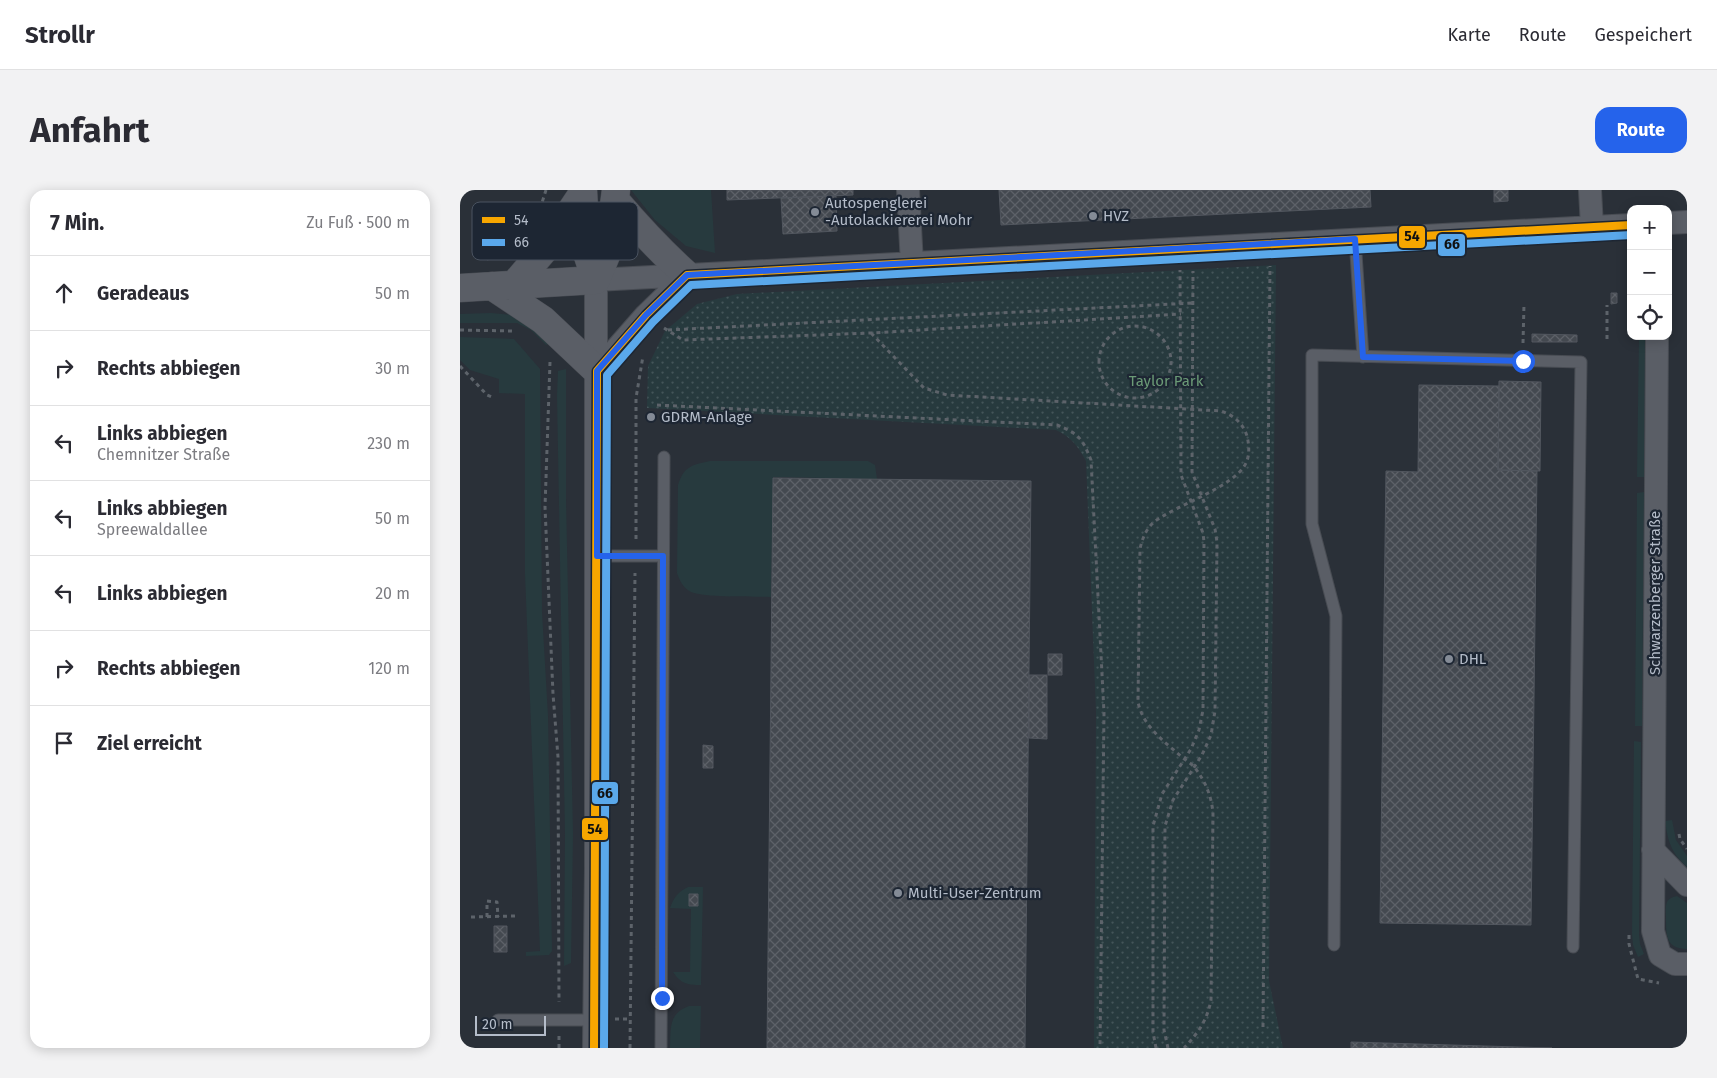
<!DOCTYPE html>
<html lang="de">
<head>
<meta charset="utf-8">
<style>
	:root { --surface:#fff; --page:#f2f2f3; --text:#2b2b33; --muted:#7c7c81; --line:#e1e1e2; --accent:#2563eb }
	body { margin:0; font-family:"Fira Sans",sans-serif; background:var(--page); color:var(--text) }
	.controls { position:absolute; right:15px; top:15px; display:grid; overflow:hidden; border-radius:10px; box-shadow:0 2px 12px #0003 }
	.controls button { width:45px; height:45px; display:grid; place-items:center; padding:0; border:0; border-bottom:1px solid var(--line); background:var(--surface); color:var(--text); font:25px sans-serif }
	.scale { position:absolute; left:15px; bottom:12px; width:71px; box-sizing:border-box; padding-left:5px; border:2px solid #b4bcc9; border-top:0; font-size:14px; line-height:18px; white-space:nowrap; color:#b4bcc9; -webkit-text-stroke:4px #1d2633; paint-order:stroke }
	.stop { position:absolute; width:15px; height:15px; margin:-11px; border:4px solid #2563eb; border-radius:50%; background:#fff }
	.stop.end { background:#2563eb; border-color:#fff; box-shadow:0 1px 5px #0008 }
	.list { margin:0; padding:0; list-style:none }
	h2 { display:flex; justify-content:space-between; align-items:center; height:65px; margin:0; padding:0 20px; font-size:21px }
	h2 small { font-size:16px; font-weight:400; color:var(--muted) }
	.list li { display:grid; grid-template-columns:32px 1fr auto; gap:15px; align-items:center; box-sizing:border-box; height:75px; padding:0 20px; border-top:1px solid var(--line) }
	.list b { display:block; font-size:19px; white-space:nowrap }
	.list p { margin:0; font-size:16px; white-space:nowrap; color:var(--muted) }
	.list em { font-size:16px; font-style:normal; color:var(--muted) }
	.icon { flex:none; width:28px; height:28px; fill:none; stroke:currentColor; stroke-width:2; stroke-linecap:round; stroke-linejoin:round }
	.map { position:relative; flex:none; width:1227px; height:858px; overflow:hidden; border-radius:15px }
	header { display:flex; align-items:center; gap:30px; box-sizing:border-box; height:70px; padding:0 25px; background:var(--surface); border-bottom:1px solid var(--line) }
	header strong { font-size:24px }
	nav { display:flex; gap:28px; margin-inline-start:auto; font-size:18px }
	.intro { display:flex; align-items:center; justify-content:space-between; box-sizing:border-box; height:120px; padding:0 30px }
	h1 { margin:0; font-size:35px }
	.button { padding:12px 22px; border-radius:15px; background:var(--accent); color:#fff; font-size:18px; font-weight:700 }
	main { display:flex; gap:30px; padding:0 30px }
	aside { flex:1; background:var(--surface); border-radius:15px; box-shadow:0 2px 12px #0003 }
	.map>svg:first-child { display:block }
	.grass { fill:#273a3e }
	.park { fill:url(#park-dots) }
	.building { fill:url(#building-cross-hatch); stroke:#52575f }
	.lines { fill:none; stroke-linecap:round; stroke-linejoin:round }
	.service-casing { stroke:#484c53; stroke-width:13 }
	.minor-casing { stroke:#484c53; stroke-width:24 }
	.tertiary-casing { stroke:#484c53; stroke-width:29 }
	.path { stroke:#5d636a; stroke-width:3; stroke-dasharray:4 4; stroke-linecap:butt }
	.service { stroke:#5a5e66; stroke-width:11 }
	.minor { stroke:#5a5e66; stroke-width:22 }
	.tertiary { stroke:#5a5e66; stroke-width:28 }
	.bus-1-casing { stroke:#1d2633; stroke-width:11 }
	.bus-2-casing { stroke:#1d2633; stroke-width:11 }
	.bus-1 { stroke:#f7a600; stroke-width:8 }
	.bus-2 { stroke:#5aa8eb; stroke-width:8 }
	.route { stroke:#2563eb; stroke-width:6 }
	.poi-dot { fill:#848b96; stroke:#1d2633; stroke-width:2 }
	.labels { text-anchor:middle; stroke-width:4.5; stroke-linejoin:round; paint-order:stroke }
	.poi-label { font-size:15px; fill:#b4bcc9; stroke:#1d2633; text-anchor:start }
	.park-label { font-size:15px; fill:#6b9a76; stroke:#1d2633 }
	.street-label { font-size:15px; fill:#b4bcc9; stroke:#1d2633 }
	.key { fill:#1d2633; stroke:#4a5360; stroke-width:1 }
	.key-label { font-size:14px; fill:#b4bcc9 }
	.line-badge { stroke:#1d2633; stroke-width:2 }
	.pale-badge-label { font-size:14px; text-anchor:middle; font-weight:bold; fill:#111 }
</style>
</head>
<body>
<header>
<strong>Strollr</strong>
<nav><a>Karte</a><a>Route</a><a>Gespeichert</a></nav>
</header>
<div class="intro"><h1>Anfahrt</h1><a class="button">Route</a></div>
<main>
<aside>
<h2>7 Min.<small>Zu Fuß · 500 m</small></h2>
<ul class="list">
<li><svg class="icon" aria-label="ahead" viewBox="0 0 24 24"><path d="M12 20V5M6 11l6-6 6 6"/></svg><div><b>Geradeaus</b></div><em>50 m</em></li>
<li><svg class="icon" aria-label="right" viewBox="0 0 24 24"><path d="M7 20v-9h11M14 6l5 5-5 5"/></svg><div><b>Rechts abbiegen</b></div><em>30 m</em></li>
<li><svg class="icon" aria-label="left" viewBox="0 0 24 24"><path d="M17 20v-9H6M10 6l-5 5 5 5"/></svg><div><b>Links abbiegen</b><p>Chemnitzer Straße</p></div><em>230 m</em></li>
<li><svg class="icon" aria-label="left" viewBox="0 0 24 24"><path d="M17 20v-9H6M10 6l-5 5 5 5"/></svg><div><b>Links abbiegen</b><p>Spreewaldallee</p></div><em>50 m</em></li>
<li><svg class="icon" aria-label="left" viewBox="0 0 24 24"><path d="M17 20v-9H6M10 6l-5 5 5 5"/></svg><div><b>Links abbiegen</b></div><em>20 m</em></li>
<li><svg class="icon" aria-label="right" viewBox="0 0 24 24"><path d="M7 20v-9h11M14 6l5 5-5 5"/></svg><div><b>Rechts abbiegen</b></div><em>120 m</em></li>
<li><svg class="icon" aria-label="arrive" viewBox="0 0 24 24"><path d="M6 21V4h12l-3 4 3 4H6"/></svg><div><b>Ziel erreicht</b></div></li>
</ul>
</aside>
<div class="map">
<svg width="1227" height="858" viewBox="0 0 1227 858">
	<defs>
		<pattern id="park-dots" width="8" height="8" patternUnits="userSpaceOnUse" patternTransform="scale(1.25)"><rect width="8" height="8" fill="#273a3e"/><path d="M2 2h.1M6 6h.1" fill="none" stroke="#445559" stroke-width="1.8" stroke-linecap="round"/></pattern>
		<pattern id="building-cross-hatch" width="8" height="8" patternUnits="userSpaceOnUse" patternTransform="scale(1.25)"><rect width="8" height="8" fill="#444950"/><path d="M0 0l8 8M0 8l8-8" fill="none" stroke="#5d6168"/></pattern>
	</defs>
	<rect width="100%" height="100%" fill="#2a3038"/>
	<path class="grass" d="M171,0H251L255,63L226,56L195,30Z
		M31,123L54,125L94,151L86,155L71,140L57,133H0V124Z
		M1179,146H1185L1184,287H1177Z
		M0,147L54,149L80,179L82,422L88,526L92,761L89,765L66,766V762L80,761L65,384V204L39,203V189L10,180L0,170Z
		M106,179V309L113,644L111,773L104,776L105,644L97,206L98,181Z
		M250,271H408L415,275L417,289L313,287L311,407C292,406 248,408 231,402C223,398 220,391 217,383L218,295C224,276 232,275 250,271Z
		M1184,302L1182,536H1175L1177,303Z
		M1174,551L1181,552L1179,744L1180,754L1184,764L1178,767L1173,755L1172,744Z
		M1212,630L1216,650L1227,666V677C1211,663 1208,651 1205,631Z
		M228,697H243L241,795C228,795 221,794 213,782H230L231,719L210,718C214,707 218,702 228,697Z
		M1217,706L1227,713V759C1206,759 1206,745 1206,728C1206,724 1205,716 1207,712C1209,708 1213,707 1217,706Z
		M229,816H241L240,858H210C211,838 208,824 229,816Z"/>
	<path class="park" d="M816,75L809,791L823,858H634L636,522L626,271C618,256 611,247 596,240L187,218L188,176L205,141L237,114L277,104Z"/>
	<path class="building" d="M267,0H393V5L267,10Z
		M539,0H910L911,17L541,35Z
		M1034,0H1048V11L1034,12Z
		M376,6L377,41L323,44L321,8Z
		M1151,103H1157V113L1151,114Z
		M1072,144L1117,145V152H1072Z
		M1039,191L1081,192L1080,281L1038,280Z
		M959,195L1039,196L1038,280L1077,281L1071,735L920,733L926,281L958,282Z
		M313,288L571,291L565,858H307Z
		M588,464H602V485H588Z
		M569,485H587V549L569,548Z
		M243,555L253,556V578H243Z
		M229,704H238V716H229Z
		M34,736H47V762H34Z
		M891,852L1092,858H891Z"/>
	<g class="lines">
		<defs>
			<path id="service" d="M895,49L903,167
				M137,366H203
				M874,755L876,426L852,334V165L1121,172L1113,757
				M38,830H135
				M201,858L204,267"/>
			<path id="minor" d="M448,0L452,74
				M1130,0L1132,37
				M1208,33L1227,32
				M1197,146L1193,741L1200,765L1215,774H1227
				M137,181L186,125L227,85
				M1193,660L1227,695
				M134,858L136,677V90L1171,35"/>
			<path id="tertiary" d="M123,0L126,60L136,90
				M155,10C178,37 201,62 227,85
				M136,90L148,60L156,0
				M54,95L89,54L123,3
				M32,96L83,130L137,181
				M0,98L136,90"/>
		</defs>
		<use href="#service" class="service-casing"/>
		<use href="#minor" class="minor-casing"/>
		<use href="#tertiary" class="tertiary-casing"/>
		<path class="path" d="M80,19L86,0
			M27,69L47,62
			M639 172a36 36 0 1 1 72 0a36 36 0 1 1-72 0Z
			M204,138L223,150L411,143L721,124
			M0,140L52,141
			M208,140L733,113
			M411,143L464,198L487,205L761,221C773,225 783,233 787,246C789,254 790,265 786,273C775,297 716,315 694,332C686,339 682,349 680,359L678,512C683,537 705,552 723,568C727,571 732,574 735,578C746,592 752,608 753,624L751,810C747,831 738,843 724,858
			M1147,149V115
			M1063,153L1064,114
			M90,172L85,317L93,504L98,567L99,812
			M0,176L27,205L34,208
			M197,215L597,235C619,244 622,248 631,270L644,523L640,858
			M176,349V208L183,166
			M1219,644L1220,649L1227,659
			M11,727L55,726
			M27,727V711L37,712L38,727
			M1169,745V754L1178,789L1199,793
			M155,829H170
			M803,837L810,76
			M99,858V846
			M170,858L175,383
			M696,858L693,842V636L702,604L731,559L739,540L743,520L744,352L743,343L721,285L720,80
			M708,858L704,840L705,636L713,610L742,565L751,545L755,521L757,352L755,339L732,282L733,81"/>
		<use href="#service" class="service"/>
		<use href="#minor" class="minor"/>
		<use href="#tertiary" class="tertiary"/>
		<defs>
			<path id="bus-1" d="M134,858L137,181L186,125L227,85L1171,35"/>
			<path id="bus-2" d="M144,858L147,185L193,132L231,95L1171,45"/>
		</defs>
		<use href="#bus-1" class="bus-1-casing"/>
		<use href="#bus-2" class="bus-2-casing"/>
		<use href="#bus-1" class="bus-1"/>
		<use href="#bus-2" class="bus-2"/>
	</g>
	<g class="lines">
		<path class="route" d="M202,808L203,366H137V181L186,125L227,85L895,49L903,167L1063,171"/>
	</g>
	<g class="poi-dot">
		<circle cx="355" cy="22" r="5"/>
		<circle cx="633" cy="26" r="5"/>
		<circle cx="191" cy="227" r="5"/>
		<circle cx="989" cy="469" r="5"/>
		<circle cx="438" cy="703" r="5"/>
	</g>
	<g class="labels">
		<g class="poi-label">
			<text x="365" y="18">Autospenglerei<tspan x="365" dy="17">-Autolackiererei Mohr</tspan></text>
			<text x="643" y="31">HVZ</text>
			<text x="201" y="232">GDRM-Anlage</text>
			<text x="999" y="474">DHL</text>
			<text x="448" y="708">Multi-User-Zentrum</text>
		</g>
		<g class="park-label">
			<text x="706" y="196">Taylor Park</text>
		</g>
		<g class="street-label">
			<text transform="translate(1195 403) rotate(-90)" y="5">Schwarzenberger Straße</text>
		</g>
	</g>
	<rect x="12" y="12" width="166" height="58" rx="8" class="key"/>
	<rect x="22" y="27" width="23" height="6" fill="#f7a600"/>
	<rect x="22" y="49" width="23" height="7" fill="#5aa8eb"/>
	<g class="key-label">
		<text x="54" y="35">54</text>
		<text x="54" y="57">66</text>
	</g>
	<g class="line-badge">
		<rect x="938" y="35" width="28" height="24" rx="5" fill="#f7a600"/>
		<rect x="977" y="43" width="29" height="24" rx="5" fill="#5aa8eb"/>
		<rect x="131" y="591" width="28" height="24" rx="5" fill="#5aa8eb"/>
		<rect x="121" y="627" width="28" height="24" rx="5" fill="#f7a600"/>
	</g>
	<g class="pale-badge-label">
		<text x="952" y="51">54</text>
		<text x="992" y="59">66</text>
		<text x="145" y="608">66</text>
		<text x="135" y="644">54</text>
	</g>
</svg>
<div class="controls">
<button>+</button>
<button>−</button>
<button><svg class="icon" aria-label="locate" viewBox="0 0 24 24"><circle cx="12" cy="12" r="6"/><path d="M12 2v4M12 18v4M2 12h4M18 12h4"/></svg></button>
</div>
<div class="scale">20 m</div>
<div class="stop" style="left:1063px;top:171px"></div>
<div class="stop end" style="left:202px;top:808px"></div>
</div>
</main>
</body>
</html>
